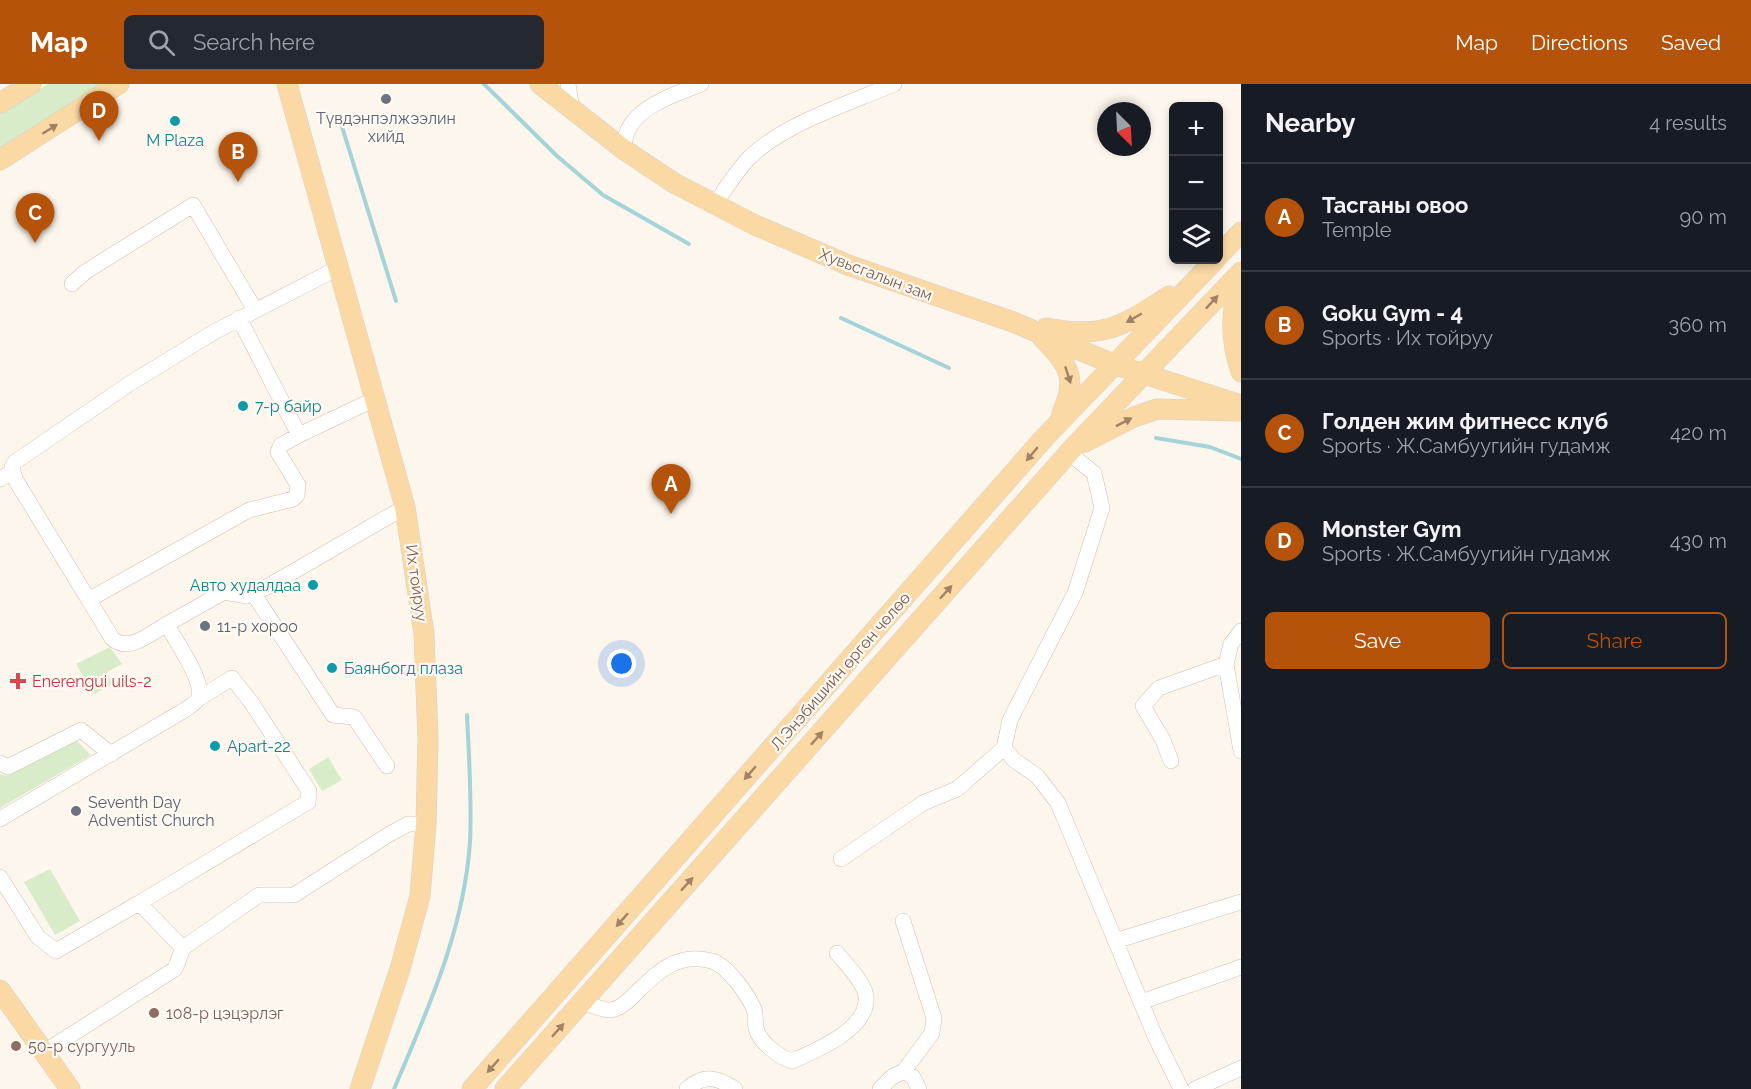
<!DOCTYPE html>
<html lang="en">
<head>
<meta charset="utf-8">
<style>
	:root { --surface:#171b24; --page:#242831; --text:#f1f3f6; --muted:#9ea1a6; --line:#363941; --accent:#b45309 }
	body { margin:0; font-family:Raleway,sans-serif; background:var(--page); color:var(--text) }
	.controls { position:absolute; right:18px; top:18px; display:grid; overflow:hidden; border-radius:9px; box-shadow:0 3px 9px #0003 }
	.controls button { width:54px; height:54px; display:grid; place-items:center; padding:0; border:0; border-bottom:2px solid var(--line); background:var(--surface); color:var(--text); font:30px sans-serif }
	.compass { position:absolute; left:1097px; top:18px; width:54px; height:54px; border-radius:50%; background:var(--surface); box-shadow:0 3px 9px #0003; rotate:156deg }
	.you { position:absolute; left:622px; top:580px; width:21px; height:21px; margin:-15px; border:4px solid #fff; border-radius:50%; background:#1a73e8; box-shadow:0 0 0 9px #1a73e833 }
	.badge { display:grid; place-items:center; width:39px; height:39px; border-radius:50%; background:var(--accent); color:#fff; font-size:20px; font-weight:700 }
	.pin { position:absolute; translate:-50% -50px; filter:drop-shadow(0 2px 3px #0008) }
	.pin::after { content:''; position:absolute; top:32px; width:21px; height:18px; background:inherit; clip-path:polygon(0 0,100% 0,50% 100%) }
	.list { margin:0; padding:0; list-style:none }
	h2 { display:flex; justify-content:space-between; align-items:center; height:78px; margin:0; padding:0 24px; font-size:26px }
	h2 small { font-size:20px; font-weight:400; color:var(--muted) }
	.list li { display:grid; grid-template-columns:39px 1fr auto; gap:18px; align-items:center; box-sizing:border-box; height:108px; padding:0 24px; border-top:2px solid var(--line) }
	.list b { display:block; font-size:22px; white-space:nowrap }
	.list p { margin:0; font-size:20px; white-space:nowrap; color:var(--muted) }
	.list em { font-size:20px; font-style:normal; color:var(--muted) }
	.actions { display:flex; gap:12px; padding:18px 24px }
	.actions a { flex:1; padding:14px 0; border:2px solid var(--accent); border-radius:9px; text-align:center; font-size:21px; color:var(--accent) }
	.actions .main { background:var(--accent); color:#fff }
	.icon { flex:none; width:33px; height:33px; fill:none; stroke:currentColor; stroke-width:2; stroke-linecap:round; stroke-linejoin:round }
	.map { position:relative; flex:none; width:1241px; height:1005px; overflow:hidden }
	header { display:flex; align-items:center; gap:36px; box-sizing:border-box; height:84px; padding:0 30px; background:var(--accent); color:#fff }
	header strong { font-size:28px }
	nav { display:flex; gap:33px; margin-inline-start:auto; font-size:21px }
	.search { width:420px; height:54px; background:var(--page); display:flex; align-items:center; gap:15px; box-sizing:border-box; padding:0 21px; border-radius:9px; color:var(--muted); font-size:22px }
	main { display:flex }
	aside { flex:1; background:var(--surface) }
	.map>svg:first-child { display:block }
	.green { fill:#d8ecc9 }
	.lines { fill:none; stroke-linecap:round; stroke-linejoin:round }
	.stream { stroke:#a5d3da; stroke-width:4 }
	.minor-casing { stroke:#d1beb0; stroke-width:16 }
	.major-casing { stroke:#dad1cd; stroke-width:21 }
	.minor { stroke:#fff; stroke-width:15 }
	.major { stroke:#fbd9a5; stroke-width:20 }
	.oneway { fill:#a18267 }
	.worship-dot { fill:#6b7280; stroke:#fffaf3; stroke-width:2 }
	.culture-dot { fill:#0f9aa8; stroke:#fffaf3; stroke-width:2 }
	.health-dot { fill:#e0444e; stroke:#fffaf3; stroke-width:2 }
	.education-dot { fill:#8d6e63; stroke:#fffaf3; stroke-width:2 }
	.labels { text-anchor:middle; stroke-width:4.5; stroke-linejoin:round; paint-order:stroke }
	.worship-label { font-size:16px; fill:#5b616d; stroke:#fffaf3; text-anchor:start }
	.culture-label { font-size:16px; fill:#0d838f; stroke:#fffaf3; text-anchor:start }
	.street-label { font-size:16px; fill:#7a5c4d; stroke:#fffaf3 }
	.health-label { font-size:16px; fill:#be3a42; stroke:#fffaf3; text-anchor:start }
	.education-label { font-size:16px; fill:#785e54; stroke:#fffaf3; text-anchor:start }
</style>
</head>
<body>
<header>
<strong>Map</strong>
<div class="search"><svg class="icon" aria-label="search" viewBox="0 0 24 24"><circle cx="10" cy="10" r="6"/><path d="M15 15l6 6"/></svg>Search here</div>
<nav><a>Map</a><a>Directions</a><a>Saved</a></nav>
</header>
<main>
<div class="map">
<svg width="1241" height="1005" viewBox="0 0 1241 1005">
	<rect width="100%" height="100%" fill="#fdf6ec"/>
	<path class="green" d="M48,0H104L0,67V29Z
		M110,563L122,580L107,588L113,600L94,610L76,580Z
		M77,657L91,671L0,724V690L6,692Z
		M328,673L342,696L322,707L309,685Z
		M50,785L80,837L55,851L24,798Z"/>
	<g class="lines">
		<path class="stream" d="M484,0L557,72L603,111L689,160
			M339,33L396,217
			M841,234L949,284
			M1156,354L1210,363L1241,375
			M394,1005C428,925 464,846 470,758C472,716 469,673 467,631"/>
		<defs>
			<path id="minor" d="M568,0L572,27
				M623,65C625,59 625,51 628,46C639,21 679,9 701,0
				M715,120C726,104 737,86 751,72C786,39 850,19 894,0
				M72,200L85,188L193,121L255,226
				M239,234L299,351L375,315
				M1069,369L1094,389L1102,424L1075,509L1010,636L1004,664L1014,676L1037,692L1058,719L1155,952L1181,1005
				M0,395L13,387
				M253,509L333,631L354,633L387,682
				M90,515L249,426L293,415L297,411L298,401L278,368L281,361L299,351
				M167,540L224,508L247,512L265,504L405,423
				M1226,580L1241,667
				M1171,677L1163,656L1143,622L1159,604L1226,580L1231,560L1241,547
				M0,679L8,683L81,646L111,670
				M0,735L183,627C187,624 195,620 198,615C207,599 174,556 167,540C151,549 128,570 112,554L15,395L12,383L15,378L129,300L214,248L338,184
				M841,775L923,719L957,705L1004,664
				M0,793L38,853L56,867L139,819L183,864
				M139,819L308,718L309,707L251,618L232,594L198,615
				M903,837L934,934L932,949L904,987
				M1115,857L1241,818
				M582,918C590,920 602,926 609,926C636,926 656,862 712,877C728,882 748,911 754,925C756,931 755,938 756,944C759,958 779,973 792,977C815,967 870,945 866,912C864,898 846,880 837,869
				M1141,918L1241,883
				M44,968L175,885L183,864L259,811H294L388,751L408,740H426
				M687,1005C703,990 718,993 735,1005
				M880,1005L892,993L904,987L913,993L919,1005
				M1195,1005L1241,984"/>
			<path id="major" d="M287,0L405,423L424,550L428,655L426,740L420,812L400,885L360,1005
				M540,0L623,65L674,99L755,141L848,181L1013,238L1113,280L1241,321
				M0,19L31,0
				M0,76L119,0
				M1218,172L1241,148
				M1241,194C1230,227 1230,255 1241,288
				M1046,244C1105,255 1121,243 1169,212
				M1042,253C1067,280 1079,292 1062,329
				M1085,358L1134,333L1157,325L1237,327
				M0,906L70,1005
				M472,1005L1045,353L1215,176
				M505,1005L1072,365L1241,188"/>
		</defs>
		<use href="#minor" class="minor-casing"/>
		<use href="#major" class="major-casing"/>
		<use href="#minor" class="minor"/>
		<use href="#major" class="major"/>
	</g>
	<defs><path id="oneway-solid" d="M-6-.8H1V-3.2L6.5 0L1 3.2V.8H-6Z" transform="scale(1.5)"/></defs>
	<g class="oneway">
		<use href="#oneway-solid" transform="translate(50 45) rotate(-32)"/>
		<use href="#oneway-solid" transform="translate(1212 218) rotate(-47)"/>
		<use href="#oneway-solid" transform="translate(1134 234) rotate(150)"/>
		<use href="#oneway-solid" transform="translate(1068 291) rotate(72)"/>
		<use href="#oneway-solid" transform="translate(1124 338) rotate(-27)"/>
		<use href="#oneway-solid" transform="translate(1032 370) rotate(130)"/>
		<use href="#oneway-solid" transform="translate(946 508) rotate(-48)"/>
		<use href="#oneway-solid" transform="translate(817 654) rotate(-48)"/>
		<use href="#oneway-solid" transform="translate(750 689) rotate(131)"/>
		<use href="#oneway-solid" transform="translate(687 800) rotate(-48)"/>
		<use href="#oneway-solid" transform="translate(622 836) rotate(131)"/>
		<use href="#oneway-solid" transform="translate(558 946) rotate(-48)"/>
		<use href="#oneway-solid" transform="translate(493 982) rotate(131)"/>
	</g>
	<g class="worship-dot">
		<circle cx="386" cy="15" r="6"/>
		<circle cx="205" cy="542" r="6"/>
		<circle cx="76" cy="727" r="6"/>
	</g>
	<g class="culture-dot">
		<circle cx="175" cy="37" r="6"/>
		<circle cx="243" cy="322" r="6"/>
		<circle cx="313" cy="501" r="6"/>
		<circle cx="332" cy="584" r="6"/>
		<circle cx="215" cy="662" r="6"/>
	</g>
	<path class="health-dot" d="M15 588h6v6h6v6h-6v6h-6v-6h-6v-6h6z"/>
	<g class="education-dot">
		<circle cx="154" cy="929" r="6"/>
		<circle cx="16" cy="962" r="6"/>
	</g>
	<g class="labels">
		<g class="worship-label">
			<text x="386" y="40" text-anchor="middle">Түвдэнпэлжээлин<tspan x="386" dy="18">хийд</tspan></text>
			<text x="217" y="548">11-р хороо</text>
			<text x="88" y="724">Seventh Day<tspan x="88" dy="18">Adventist Church</tspan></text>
		</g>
		<g class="culture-label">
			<text x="175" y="62" text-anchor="middle">M Plaza</text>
			<text x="255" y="328">7-р байр</text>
			<text x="301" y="507" text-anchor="end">Авто худалдаа</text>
			<text x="344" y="590">Баянбогд плаза</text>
			<text x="227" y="668">Apart-22</text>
		</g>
		<g class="street-label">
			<text transform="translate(876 190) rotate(21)" y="6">Хувьсгалын зам</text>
			<text transform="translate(417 499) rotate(82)" y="6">Их тойруу</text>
			<text transform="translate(840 587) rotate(-49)" y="6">Л.Энэбишийн өргөн чөлөө</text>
		</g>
		<g class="health-label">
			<text x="32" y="603">Enerengui uils-2</text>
		</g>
		<g class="education-label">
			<text x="166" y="935">108-р цэцэрлэг</text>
			<text x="28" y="968">50-р сургууль</text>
		</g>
	</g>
</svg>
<div class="controls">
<button>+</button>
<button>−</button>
<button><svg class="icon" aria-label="layers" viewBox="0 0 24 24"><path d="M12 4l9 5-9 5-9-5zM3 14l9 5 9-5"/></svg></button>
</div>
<svg class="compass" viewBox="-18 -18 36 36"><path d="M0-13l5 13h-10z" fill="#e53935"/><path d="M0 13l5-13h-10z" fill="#9ea1a6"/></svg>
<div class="you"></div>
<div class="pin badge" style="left:671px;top:430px">A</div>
<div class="pin badge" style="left:238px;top:98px">B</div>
<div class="pin badge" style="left:35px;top:159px">C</div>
<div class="pin badge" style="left:99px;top:57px">D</div>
</div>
<aside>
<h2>Nearby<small>4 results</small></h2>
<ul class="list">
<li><span class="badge">A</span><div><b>Тасганы овоо</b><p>Temple</p></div><em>90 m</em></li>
<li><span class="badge">B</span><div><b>Goku Gym - 4</b><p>Sports · Их тойруу</p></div><em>360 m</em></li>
<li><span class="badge">C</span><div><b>Голден жим фитнесс клуб</b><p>Sports · Ж.Самбуугийн гудамж</p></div><em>420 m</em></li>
<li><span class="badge">D</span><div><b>Monster Gym</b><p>Sports · Ж.Самбуугийн гудамж</p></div><em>430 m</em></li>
</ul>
<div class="actions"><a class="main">Save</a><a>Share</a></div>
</aside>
</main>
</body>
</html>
